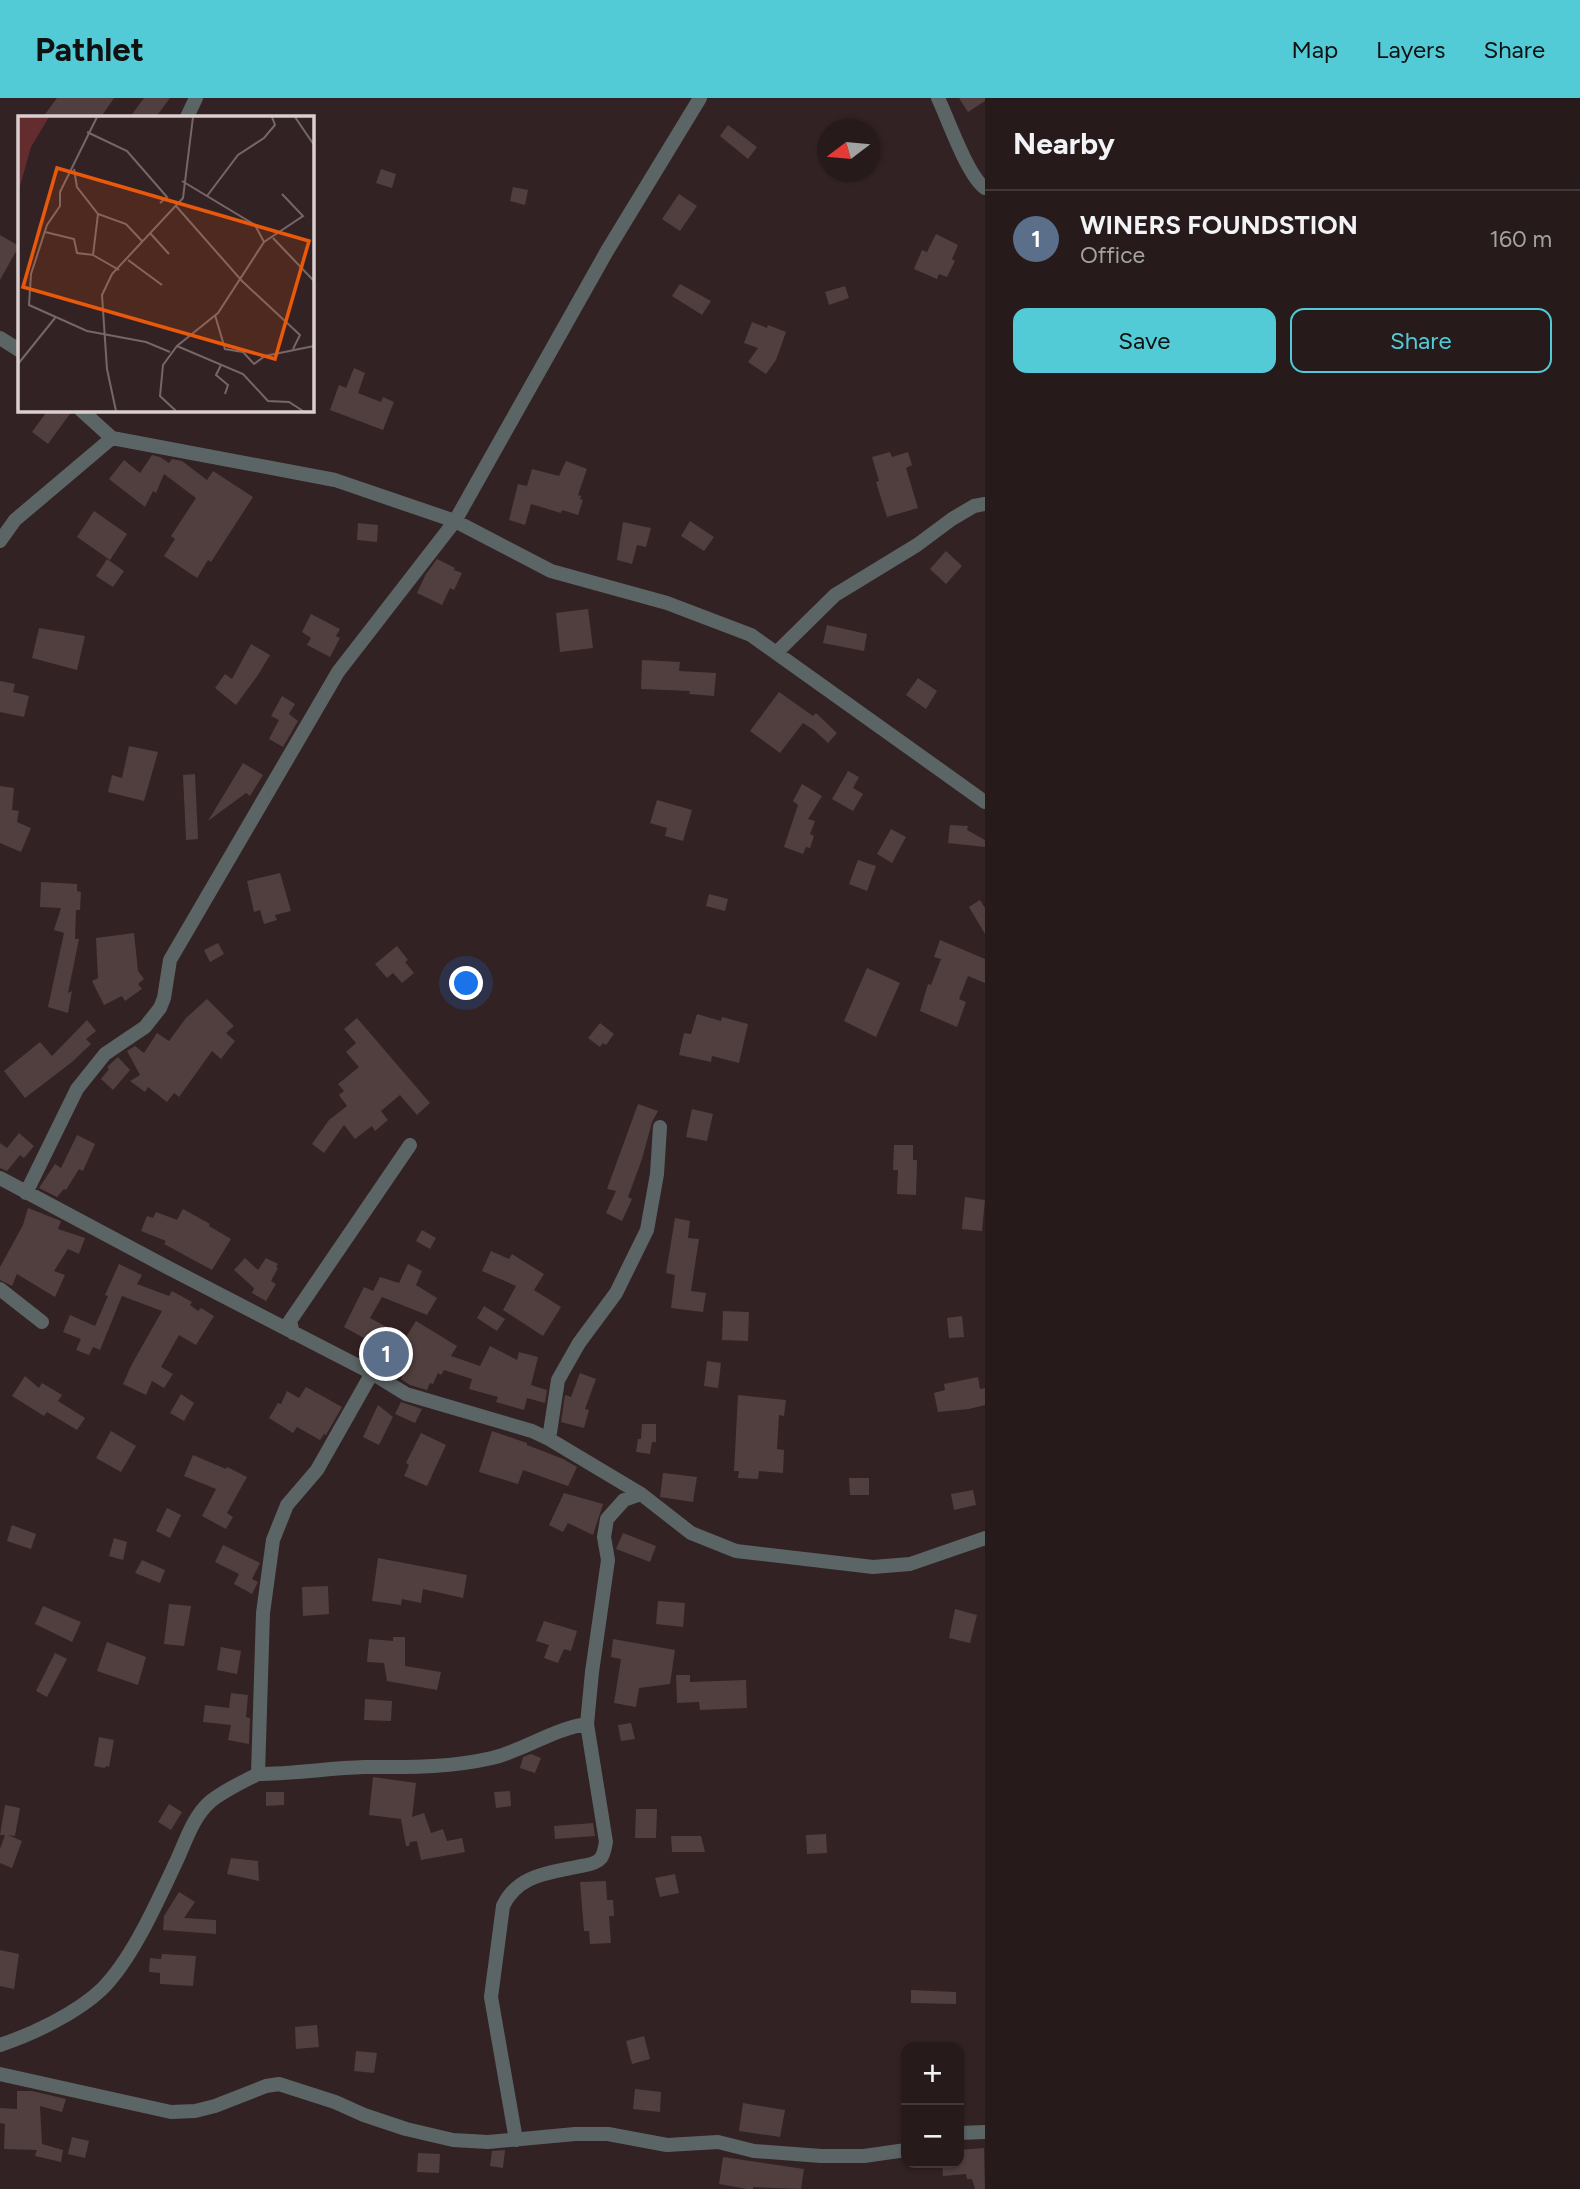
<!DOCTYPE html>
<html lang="en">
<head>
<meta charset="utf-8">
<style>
	:root { --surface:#261a1a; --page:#322727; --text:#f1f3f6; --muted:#a4a1a2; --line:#423839; --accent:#52cbd7 }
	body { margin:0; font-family:Figtree,sans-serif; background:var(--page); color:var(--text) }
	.controls { position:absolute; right:21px; bottom:21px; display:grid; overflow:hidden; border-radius:14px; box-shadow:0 2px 5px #0004 }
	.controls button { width:63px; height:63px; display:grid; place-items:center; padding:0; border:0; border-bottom:2px solid var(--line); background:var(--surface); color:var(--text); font:35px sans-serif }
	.compass { position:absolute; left:817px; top:21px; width:63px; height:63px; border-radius:50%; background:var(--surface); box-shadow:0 2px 5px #0004; rotate:254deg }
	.you { position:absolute; left:467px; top:886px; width:24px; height:24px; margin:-18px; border:5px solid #fff; border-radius:50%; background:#1a73e8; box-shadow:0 0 0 10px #1a73e833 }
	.badge { display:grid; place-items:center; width:46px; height:46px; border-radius:50%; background:var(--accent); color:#fff; font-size:23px; font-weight:700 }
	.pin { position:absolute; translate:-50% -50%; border:4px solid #fff; box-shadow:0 2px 7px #0006 }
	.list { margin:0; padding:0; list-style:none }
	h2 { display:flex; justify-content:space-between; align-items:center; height:91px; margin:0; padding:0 28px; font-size:30px }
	h2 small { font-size:23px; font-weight:400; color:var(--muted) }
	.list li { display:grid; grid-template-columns:46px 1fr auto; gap:21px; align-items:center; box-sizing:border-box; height:98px; padding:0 28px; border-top:2px solid var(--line) }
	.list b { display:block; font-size:26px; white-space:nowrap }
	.list p { margin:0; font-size:23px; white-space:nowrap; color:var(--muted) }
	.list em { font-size:23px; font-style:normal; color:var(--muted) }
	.actions { display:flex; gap:14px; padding:21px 28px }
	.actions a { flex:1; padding:16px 0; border:2px solid var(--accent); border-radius:14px; text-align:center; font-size:24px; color:var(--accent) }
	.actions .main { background:var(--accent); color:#111 }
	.map { position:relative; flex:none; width:985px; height:2091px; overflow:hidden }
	header { display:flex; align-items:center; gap:42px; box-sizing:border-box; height:98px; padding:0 35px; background:var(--accent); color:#111 }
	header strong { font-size:33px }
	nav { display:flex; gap:38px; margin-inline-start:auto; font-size:24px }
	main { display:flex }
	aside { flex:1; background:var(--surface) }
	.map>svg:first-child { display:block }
	.building { fill:#513f3f }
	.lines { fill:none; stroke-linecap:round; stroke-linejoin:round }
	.minor { stroke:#5c6566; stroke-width:14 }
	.inset-road { fill:none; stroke:#766767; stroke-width:2 }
	.view { fill:#e8590c; fill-opacity:0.15; stroke:#e8590c; stroke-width:3.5 }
	.inset-edge { fill:none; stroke:#dacece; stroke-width:3.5 }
</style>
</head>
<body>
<header>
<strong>Pathlet</strong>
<nav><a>Map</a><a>Layers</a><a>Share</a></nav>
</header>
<main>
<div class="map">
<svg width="985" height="2091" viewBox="0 0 985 2091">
	<rect width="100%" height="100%" fill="#332223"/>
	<path class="building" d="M57,0H114L101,19H43Z
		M144,0H170L156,19H130Z
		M959,0H985V3L968,14Z
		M728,27L757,49L748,61L720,38Z
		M381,71L396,76L392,90L376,85Z
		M513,89L528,92L525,107L510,103Z
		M679,96L697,108L680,133L662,121Z
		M936,136L958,147L952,161L955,163L947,179L939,176L937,181L914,171L922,152L927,154Z
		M0,137L19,148L0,182Z
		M680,186L711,203L702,217L672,198Z
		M845,188L849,200L829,207L825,194Z
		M752,224L767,230L768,227L786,234L776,262L766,276L748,264L758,250L744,245Z
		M354,270L365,275L358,295L381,304L383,299L394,304L383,332L330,312L339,287L346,290Z
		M48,312L72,313L48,346L32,334Z
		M890,354L892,359L908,354L912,367L906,370L918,410L887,419L876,384L879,383L872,359Z
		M152,357L160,359L169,365L172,361L182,363L207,382L213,373L253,399L211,464L208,462L197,480L164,458L175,441L171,438L196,400L164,376L156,395L153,393L145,409L109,381L124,362L140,375Z
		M566,363L587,371L578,397L581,398L580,401L583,402L578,417L562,412L561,415L531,406L525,427L509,422L518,386L527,388L532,371L559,378Z
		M94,413L127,436L110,462L77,439Z
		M690,423L714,439L704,453L681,438Z
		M623,424L651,430L646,449L637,447L632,466L617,462Z
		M358,425L378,427L377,444L357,442Z
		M946,453L962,468L946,486L930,471Z
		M107,461L124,473L113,489L96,478Z
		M437,461L455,470L454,472L462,475L454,492L450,490L442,507L417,495L426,476Z
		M588,511L593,550L560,554L556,515Z
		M311,516L340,531L336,538L340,540L330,559L307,547L311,540L302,534Z
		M827,527L867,536L864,553L823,545Z
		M39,530L85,538L77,572L32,560Z
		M251,546L270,557L258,577L236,607L215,590L225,576L232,581Z
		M642,562L680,564L679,573L716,575L714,598L689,596L690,593L641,591Z
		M918,580L937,593L926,611L906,597Z
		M0,583L15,586L13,594L29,598L24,619L0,614Z
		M779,594L813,618L816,615L837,635L828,645L814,632L803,625L780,655L750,633Z
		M282,598L295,606L289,616L298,623L283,649L269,641L279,622L271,618Z
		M129,648L158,654L144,703L108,694L112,677L122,680Z
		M243,665L263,677L250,698L246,695L208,723Z
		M848,673L859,679L853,690L863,696L853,713L832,701Z
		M195,676L198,741L186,742L183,677Z
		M802,686L822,698L808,721L815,723L810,736L814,738L810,750L806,749L803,756L784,749L798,707L793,703Z
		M0,688L14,690L12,712L19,713L17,724L31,730L21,754L0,745Z
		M657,702L692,712L683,743L665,738L667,730L650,725Z
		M950,727L968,728L967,732L985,742V749L948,745Z
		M891,731L906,739L892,765L877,756Z
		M858,762L876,768L867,793L849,786Z
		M280,775L291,813L275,817L277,822L264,826L260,812L254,814L247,783Z
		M41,784L77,786V793L81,794L80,812H76L75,841H79L68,895L72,893L68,915L48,909L64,835L54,832L61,810L40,809Z
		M709,796L728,801L725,813L706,808Z
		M980,802L985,810V836L969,809Z
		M134,835L138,873L144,881L138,886L142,891L125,903L122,898L104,907L92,883L98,880L96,840Z
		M940,842L985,861V885L968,878L959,901L966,904L957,929L920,913L928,886L931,887L941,861L934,859Z
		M218,845L224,856L210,864L204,852Z
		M397,848L408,862L405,864L414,875L402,885L393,875L387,880L375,866Z
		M867,870L900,885L876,939L844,923Z
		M207,901L234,928L226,935L235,943L221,961L212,953L179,999L174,995L167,1004L148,989L145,994L130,983L140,977L127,953L135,948L144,955L157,935L169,943L186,920Z
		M697,916L721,923L722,919L748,926L739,965L712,958L711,964L679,957L684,935L691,936Z
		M357,920L430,1005L417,1017L400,997L381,1013L388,1022L375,1033L372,1028L355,1041L344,1027L324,1055L312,1046L329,1022L347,1008L339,997L344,993L338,986L359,969L346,954L356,945L344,931Z
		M87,922L96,933L86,941L91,946L72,964L25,1000L4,973L40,944L52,958Z
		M600,925L614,936L606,947L603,945L600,949L588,940Z
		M118,959L130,972L113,992L101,981L109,971L107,969Z
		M638,1006L658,1013L652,1024L642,1061L628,1099L632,1101L622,1123L606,1115L616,1093L607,1091Z
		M692,1011L713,1016L707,1043L686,1039Z
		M19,1035L34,1048L24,1060L20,1057L7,1073L0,1070V1045L7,1050Z
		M77,1037L95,1046L83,1073L79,1071L66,1092L64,1091L57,1099L39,1090L55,1066L61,1070Z
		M894,1047H913V1062H917L916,1097L897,1096L898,1072H893Z
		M965,1099L985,1102L982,1133L962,1131Z
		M28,1110L61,1123L58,1131L85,1140L79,1156L68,1151L54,1173L65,1177L55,1199L17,1176L12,1188L0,1182V1169L23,1127Z
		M183,1111L210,1126L209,1128L231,1141L212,1172L164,1146L166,1143L141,1133L147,1118L153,1120L156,1114L177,1122Z
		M675,1120L690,1123L688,1140L699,1141L691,1193L706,1195L703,1214L671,1210L675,1177L666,1175Z
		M422,1132L436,1140L430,1151L416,1143Z
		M491,1153L509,1161L512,1156L544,1176L534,1192L561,1209L543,1238L503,1212L516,1188L482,1173Z
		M245,1160L258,1172L266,1160L278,1166L276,1169L278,1170L271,1183L276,1186L266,1203L252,1195L254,1190L234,1172Z
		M119,1166L142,1177L137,1186L169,1198L172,1193L192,1204L190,1207L198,1213L201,1210L214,1218L196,1247L179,1237L161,1269L173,1276L164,1290L152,1283L146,1297L123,1286L132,1266L162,1213L122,1198L100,1252L93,1249L89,1257L76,1252L81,1241L63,1234L70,1217L95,1228L108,1198L105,1197Z
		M408,1166L422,1173L416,1187L437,1200L427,1217L382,1199L370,1220L406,1239L416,1223L457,1248L451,1258L480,1268L490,1248L517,1262L519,1254L538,1259L531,1287L547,1292L545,1305L527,1300L524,1312L496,1304L498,1299L469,1291L472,1281L444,1272L441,1277L438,1275L433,1286L430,1285L427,1292L410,1287L401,1281L410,1260L372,1242L371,1244L344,1229L364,1189L373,1193L380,1179L399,1185Z
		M484,1208L505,1221L497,1233L477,1220Z
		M723,1213L749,1214L748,1243L722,1242Z
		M962,1218L964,1239L949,1240L947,1220Z
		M707,1263L721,1265L718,1290L704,1288Z
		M580,1275L596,1281L585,1311L589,1312L584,1330L561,1324L565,1297L571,1299Z
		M25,1278L39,1290L42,1285L62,1297L58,1303L85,1320L77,1332L47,1314L44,1318L12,1298Z
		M978,1279L980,1291L985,1290V1307L969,1311L938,1314L934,1295L945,1292L944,1286Z
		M306,1289L342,1309L326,1337L324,1336L320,1342L297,1329L293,1335L269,1320L278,1305L281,1306L287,1293L299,1300Z
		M181,1296L194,1305L184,1323L170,1315Z
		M738,1297L786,1302L784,1318L779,1317L777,1351L784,1352L783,1375L759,1373L758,1381L738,1380L739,1373H734Z
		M401,1304L422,1311L415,1325L395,1316Z
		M378,1307L393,1319L379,1347L363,1339Z
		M642,1326H656V1344H652L650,1356L636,1354L638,1341H641Z
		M111,1333L136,1348L121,1374L96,1360Z
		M492,1333L527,1345V1347L563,1361L577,1369L568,1388L523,1372L518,1386L479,1374Z
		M421,1335L446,1347L427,1388L404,1378L409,1367L406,1365Z
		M193,1357L226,1371L227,1369L247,1379L227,1415L233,1419L226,1431L202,1418L216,1391L184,1378Z
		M663,1375L697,1379L693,1404L660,1399Z
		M849,1380H869V1397H850Z
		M973,1392L976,1407L954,1412L951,1396Z
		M564,1395L603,1406L593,1437L568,1425L563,1434L549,1427Z
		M167,1410L181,1417L170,1440L156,1433Z
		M12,1427L36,1436L31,1451L7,1443Z
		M623,1435L656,1448L650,1464L616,1451Z
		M114,1440L127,1444L123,1462L109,1458Z
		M223,1447L260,1465L252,1481L258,1484L252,1496L234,1486L239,1476L215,1464Z
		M378,1460L467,1477L463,1500L423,1491L421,1505L402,1501L401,1507L372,1503Z
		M142,1462L165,1472L160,1485L135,1475Z
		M328,1488L329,1516L303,1518L302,1489Z
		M658,1503L685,1505L683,1529L656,1526Z
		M169,1506L191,1508L184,1548L164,1546Z
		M43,1508L81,1524L72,1544L35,1526Z
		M955,1511L977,1517L970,1545L949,1540Z
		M544,1523L577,1533L571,1553L564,1551L558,1565L544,1560L549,1547L536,1543Z
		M393,1539H405V1568L441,1574L437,1592L387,1583L384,1565L367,1564L369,1541L393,1543Z
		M613,1541L675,1552L670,1586L639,1590L636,1609L614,1605L621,1561L611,1559Z
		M107,1544L146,1559L138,1587L97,1573Z
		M221,1549L241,1553L237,1576L217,1572Z
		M55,1555L67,1561L47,1599L36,1593Z
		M676,1577H690V1584L746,1582L747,1610L700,1612L699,1604L677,1605Z
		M231,1595L248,1597L246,1619L250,1620L249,1646L228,1642L231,1627L203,1624L205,1607L229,1610Z
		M365,1601L392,1603L391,1623L364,1622Z
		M631,1625L635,1641L621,1643L618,1627Z
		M99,1639L114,1642L109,1669L106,1668L105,1670L94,1668Z
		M531,1656L541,1660L535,1675L520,1670L523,1659Z
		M373,1679L416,1685L412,1719L424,1715L431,1735L443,1731L447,1743L462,1740L465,1754L421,1762L417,1743L410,1744L409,1748H406L401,1721L369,1717Z
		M510,1693L511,1708L496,1710L494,1694Z
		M266,1694H284V1707L266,1708Z
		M169,1706L182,1714L171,1732L158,1724Z
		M5,1707L20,1710L15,1738L8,1737L22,1743L12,1770L0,1765V1751L5,1737H0Z
		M636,1711H657L656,1740H635Z
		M593,1725L595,1738L555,1741L554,1728Z
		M826,1736L827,1755L807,1756L806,1737Z
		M671,1738H701L705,1754H672Z
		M231,1760L258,1763L259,1783L227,1776Z
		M675,1776L679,1795L660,1799L655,1780Z
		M606,1783L607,1802H613L614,1818H609L611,1845L590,1846L589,1833H584L580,1784Z
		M179,1794L195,1804L184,1820L216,1822V1836L163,1832L164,1818Z
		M0,1852L19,1856L14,1891L0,1888Z
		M162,1856L196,1858L193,1888L160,1886V1875L149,1874L150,1860L161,1861Z
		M911,1892L956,1894V1906L911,1905Z
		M317,1927L319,1949L296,1951L295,1929Z
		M644,1938L650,1961L632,1966L626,1943Z
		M356,1953L377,1955L374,1975L354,1973Z
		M635,1991L661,1994L660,2014L633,2011Z
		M17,1993H32L66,2001L62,2014L40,2008L42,2046L63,2052L61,2064L35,2058L37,2052L4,2051L5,2026L0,2025V2010L17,2011Z
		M743,2005L785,2012L780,2039L739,2033Z
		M72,2039L89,2043L85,2060L68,2056Z
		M984,2050L985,2091H975L972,2081H967L966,2076L943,2078L942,2065H960L959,2052Z
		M505,2052L503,2070L490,2068L492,2053Z
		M418,2055L440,2056L439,2075L417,2074Z
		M723,2059L804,2071L801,2091L753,2089V2091H747L719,2086Z"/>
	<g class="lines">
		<path class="minor" d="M938,0C948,21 968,79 985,90
			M187,19L196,0
			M0,240L19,252
			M81,312L112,340
			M0,443L15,422L112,340L335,382L455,423L551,473L667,505L751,537L985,704
			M777,554L835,497L917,447L952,421L974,408L985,406
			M0,1080L163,1167L372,1275L406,1296L532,1333L549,1341L641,1396L691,1435L736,1453L873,1469L910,1466L985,1440
			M26,1095L77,991L105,956L145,929L160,910L164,900L170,862L338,574L455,423L607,153L700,0
			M0,1191L42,1224
			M293,1235L290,1223L410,1047
			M549,1341L558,1282L579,1245L616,1195L647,1132L657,1076L660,1029
			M587,1626L592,1574L608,1462L604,1439L607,1421L624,1402L641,1396
			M258,1676C293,1676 329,1670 364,1669C407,1669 449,1670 492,1660C525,1652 553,1631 587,1626L606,1744C605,1749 604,1756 601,1760C597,1765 588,1767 581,1768C550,1775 518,1776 503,1808L491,1899L516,2042
			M0,1947C33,1936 77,1915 102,1891C133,1860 158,1802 177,1762C186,1742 194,1717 211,1703C225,1692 242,1684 258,1676L263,1515L273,1442L287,1407L317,1372L372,1275
			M0,1976L171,2014L195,2013L215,2008L266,1988L279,1986L335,2004L364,2017L406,2031L453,2042L488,2044L575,2036H608L667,2047L718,2044L754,2053L821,2058H864L906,2052
			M959,2035L985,2034"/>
	</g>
	<g transform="translate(18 18)">
		<rect width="296" height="296" fill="#332223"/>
		<path d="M0,1H31L13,31L0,77Z" fill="#632d30"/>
		<path class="inset-road" d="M79,1L42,76V90L29,109L13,158L11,189L69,215L128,226L152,236M277,1L296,29M69,16L109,35L149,81L142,87M56,53L59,71L80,98L108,108L124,125M189,80L220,39L246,22L257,9L254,1M158,90L224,165L282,219L275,233M27,116L56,123L59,137L75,139L80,98M132,117L151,138M255,122L296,165M246,126L285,100L264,78M75,139L101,154M110,144L144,169M197,199L207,233L225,236L236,248L247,240L296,230M159,230L225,258L250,285L271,286L285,295M0,248L37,202M203,249L198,259L210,269L207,278M98,295L89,253L84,179L94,158L165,82L175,1M158,295L142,280L145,249L159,230L200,197L246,126L237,109L164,65"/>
		<path class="view" d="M39,52L291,125L257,243L5,171Z"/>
		<rect width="296" height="296" class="inset-edge"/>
	</g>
</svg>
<div class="controls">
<button>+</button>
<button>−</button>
</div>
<svg class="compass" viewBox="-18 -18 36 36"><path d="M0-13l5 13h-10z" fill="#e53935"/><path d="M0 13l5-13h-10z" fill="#a4a1a2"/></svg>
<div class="you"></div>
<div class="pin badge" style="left:386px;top:1256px;background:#5c6f8a">1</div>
</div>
<aside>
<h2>Nearby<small></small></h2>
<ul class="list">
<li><span class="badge" style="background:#5c6f8a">1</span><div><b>WINERS FOUNDSTION</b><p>Office</p></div><em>160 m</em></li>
</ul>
<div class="actions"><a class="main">Save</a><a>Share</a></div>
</aside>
</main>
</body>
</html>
